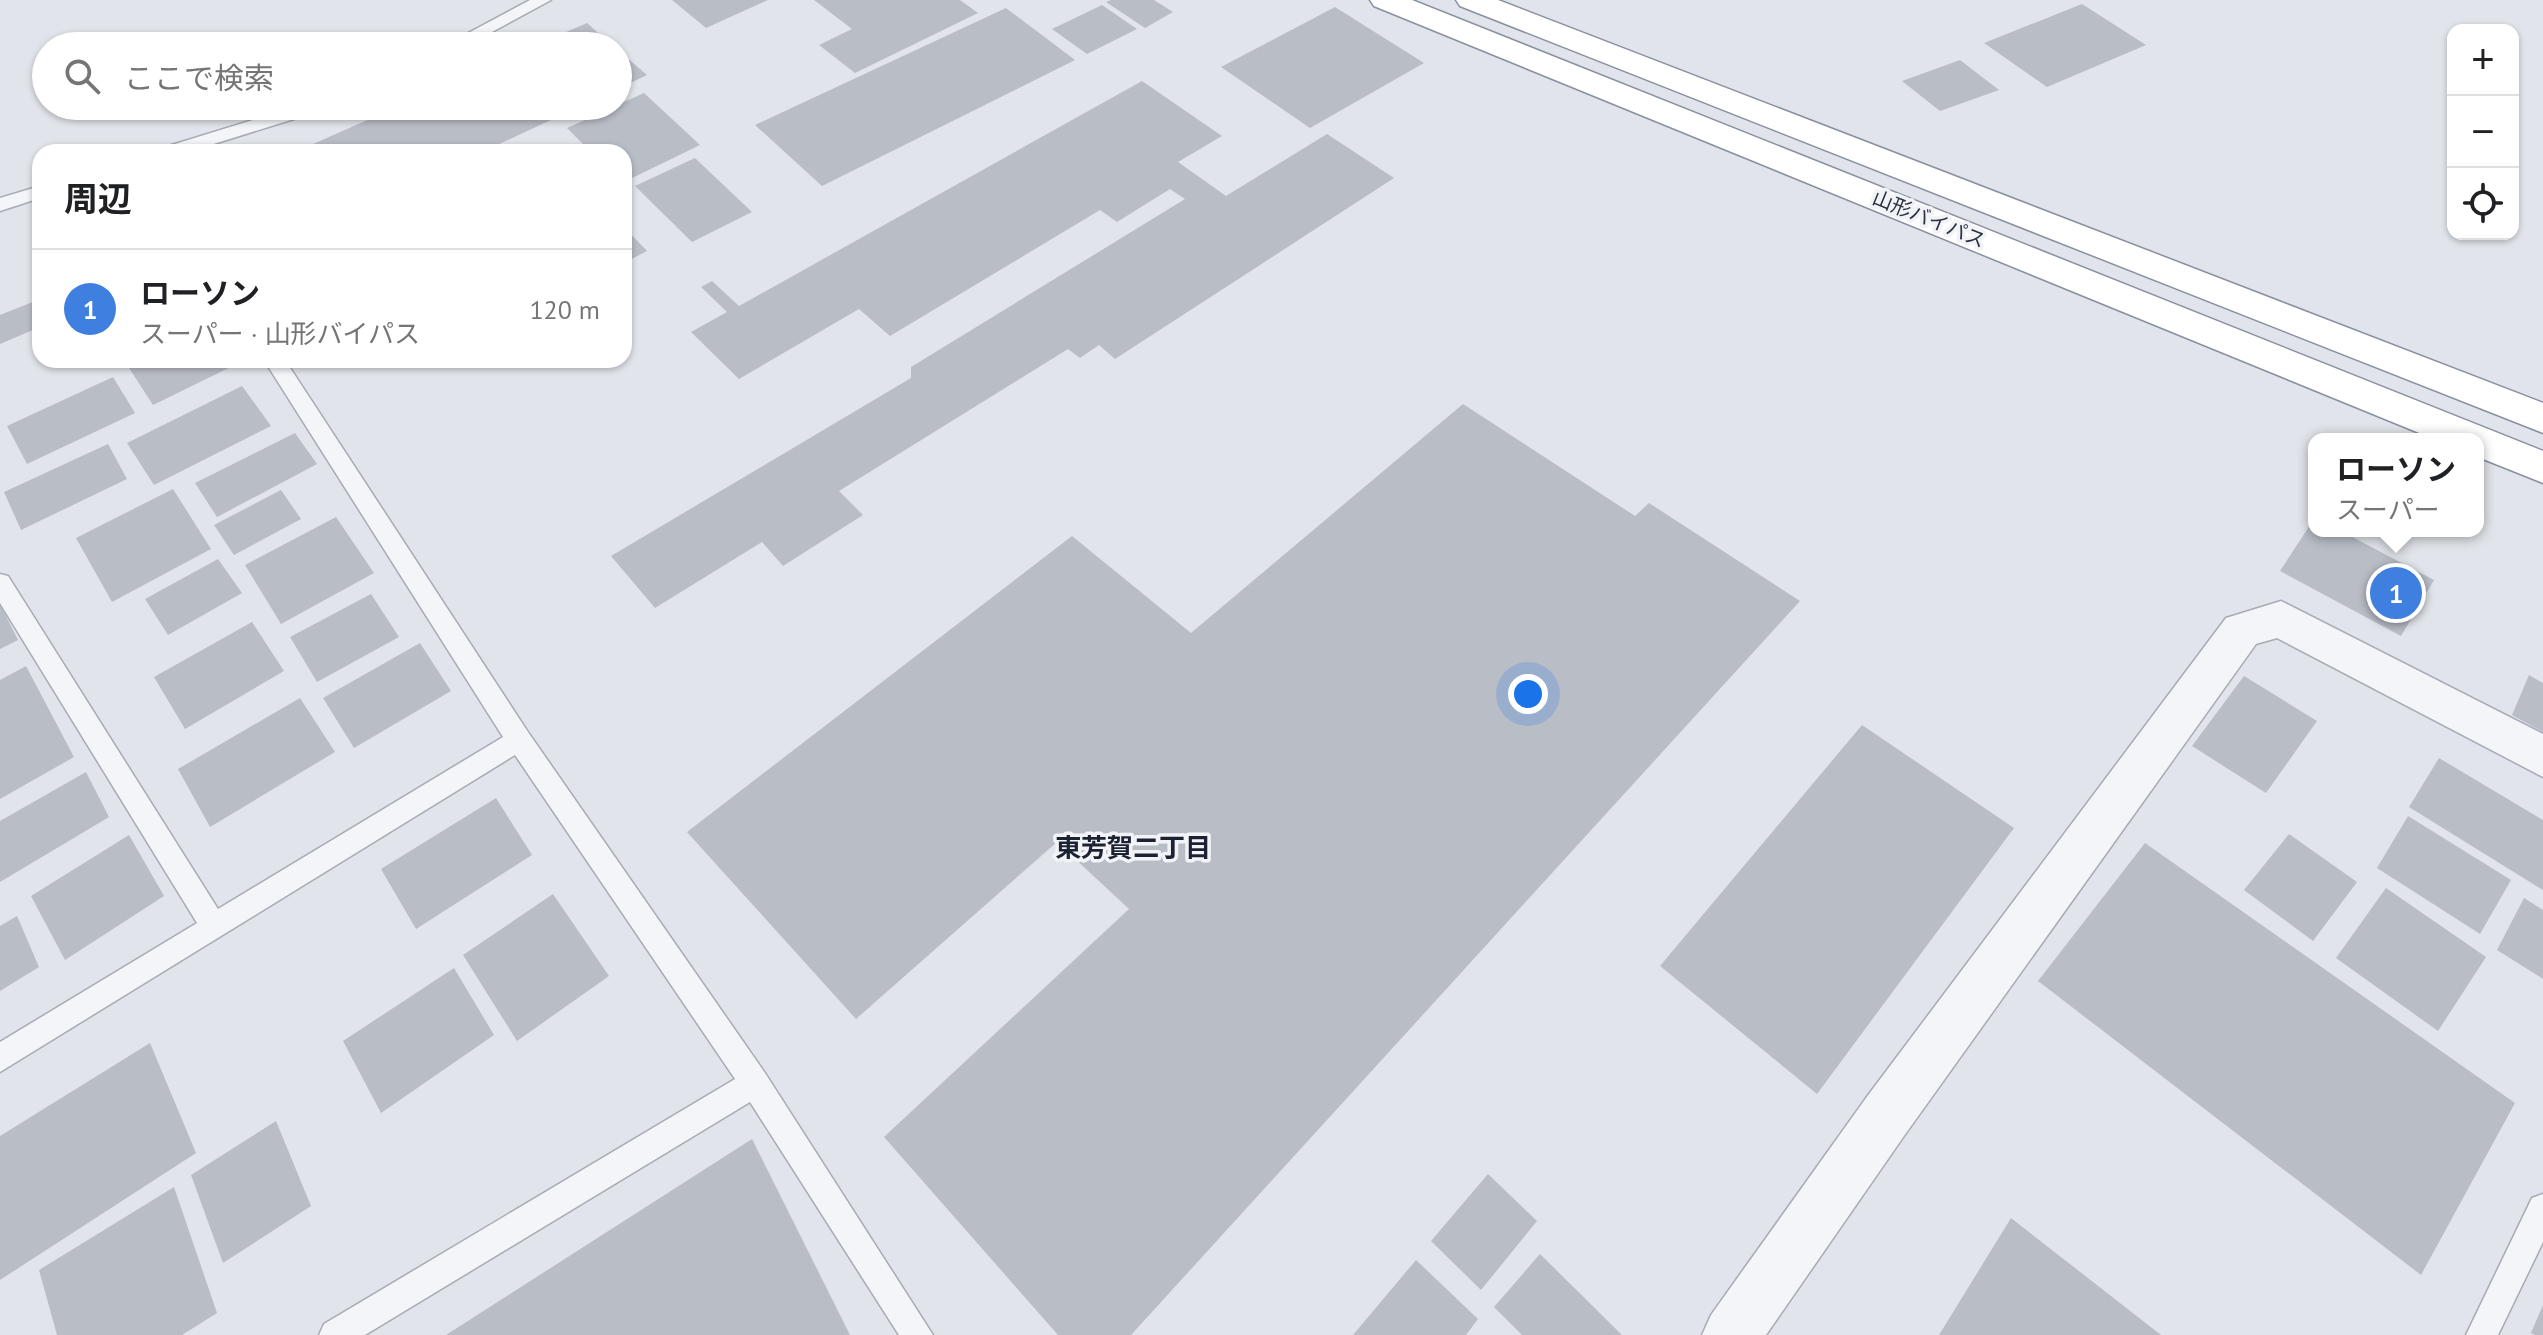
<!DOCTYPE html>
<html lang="ja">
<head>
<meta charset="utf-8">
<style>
	:root { --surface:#fff; --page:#f2f2f2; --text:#202124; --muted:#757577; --line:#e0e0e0; --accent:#111827 }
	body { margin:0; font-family:"PT Sans","Noto Sans JP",sans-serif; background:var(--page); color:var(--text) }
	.controls { position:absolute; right:24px; top:24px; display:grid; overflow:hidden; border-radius:16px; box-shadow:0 2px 6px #0004 }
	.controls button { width:72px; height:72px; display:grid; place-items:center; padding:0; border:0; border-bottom:2px solid var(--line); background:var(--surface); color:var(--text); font:40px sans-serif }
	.you { position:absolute; left:1528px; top:694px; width:28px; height:28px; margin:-20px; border:6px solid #fff; border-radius:50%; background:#1a73e8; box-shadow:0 0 0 12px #1a73e833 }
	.badge { display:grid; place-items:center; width:52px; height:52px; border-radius:50%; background:var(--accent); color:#fff; font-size:26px; font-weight:700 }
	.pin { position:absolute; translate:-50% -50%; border:4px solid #fff; box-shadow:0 2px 8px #0006 }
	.popup { position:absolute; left:2308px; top:433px; width:176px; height:104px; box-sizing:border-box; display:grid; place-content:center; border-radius:16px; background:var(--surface); filter:drop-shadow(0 2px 6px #0005); font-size:26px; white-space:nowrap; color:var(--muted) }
	.popup b { font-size:30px; color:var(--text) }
	.popup::after { content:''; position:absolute; left:50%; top:100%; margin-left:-16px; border:16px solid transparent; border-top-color:var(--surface) }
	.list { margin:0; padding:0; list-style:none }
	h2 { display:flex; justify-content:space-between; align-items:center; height:104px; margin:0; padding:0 32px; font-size:34px }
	h2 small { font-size:26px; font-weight:400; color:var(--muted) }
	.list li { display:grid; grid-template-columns:52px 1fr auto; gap:24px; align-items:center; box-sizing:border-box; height:120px; padding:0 32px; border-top:2px solid var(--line) }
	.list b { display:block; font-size:30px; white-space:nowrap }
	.list p { margin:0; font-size:26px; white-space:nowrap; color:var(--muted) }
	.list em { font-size:26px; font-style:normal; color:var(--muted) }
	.icon { flex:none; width:44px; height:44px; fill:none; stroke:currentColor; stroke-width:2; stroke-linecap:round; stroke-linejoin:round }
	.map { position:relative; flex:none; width:2543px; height:1335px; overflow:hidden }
	.search { position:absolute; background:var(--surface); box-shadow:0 2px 6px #0004; left:32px; top:32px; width:600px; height:88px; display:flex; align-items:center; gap:20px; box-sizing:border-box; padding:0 28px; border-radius:44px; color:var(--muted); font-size:30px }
	.panel { position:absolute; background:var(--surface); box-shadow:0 2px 6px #0004; left:32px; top:144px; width:600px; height:224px; border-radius:24px }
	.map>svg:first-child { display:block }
	.building { fill:#b9bdc6 }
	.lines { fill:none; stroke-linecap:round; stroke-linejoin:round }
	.lane-casing { stroke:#a6abb4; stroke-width:3 }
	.street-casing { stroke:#a6abb4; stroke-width:3 }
	.highway-casing { stroke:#8990a0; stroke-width:3 }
	.lane { fill:#f4f5f8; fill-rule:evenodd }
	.street { fill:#f4f5f8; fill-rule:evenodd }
	.highway { fill:#fff; fill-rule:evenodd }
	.labels { text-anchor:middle; stroke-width:7; stroke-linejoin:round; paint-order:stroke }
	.far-street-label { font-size:20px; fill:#2a3141; stroke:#f1f3f7 }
	.neighbourhood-label { font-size:26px; font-weight:bold; fill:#1c2232; stroke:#f1f3f7 }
</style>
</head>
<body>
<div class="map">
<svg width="2543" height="1335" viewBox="0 0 2543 1335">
	<rect width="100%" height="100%" fill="#e1e4ea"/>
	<path class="building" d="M672,0H768L706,28Z
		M814,0H960L978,13L855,73L819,45L852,29Z
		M1111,0H1154L1173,12L1145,28L1106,2Z
		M2082,4L2146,45L2047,87L1984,43Z
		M1102,5L1137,29L1087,54L1052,29Z
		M1335,7L1424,63L1310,128L1221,67Z
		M1006,8L1075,60L822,186L755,125Z
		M587,23L613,46H534Z
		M618,50L647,75L618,89Z
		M1960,60L1999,90L1940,111L1902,81Z
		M1142,81L1222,136L1178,162L1226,196L1327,134L1394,178L1115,359L1099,345L1080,358L1068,349L839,491L863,515L783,566L762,542L655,608L611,556L911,378V367L1185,199L1170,189L1117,222L1100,210L890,336L859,309L739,379L691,332L727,312L701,287L712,281L739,306Z
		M644,93L700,145L624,182V152H591L567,128Z
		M399,106H581L482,152H295Z
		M695,158L752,212L692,242L635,186Z
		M624,227L647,251L624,263Z
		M40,299V327L0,344V315Z
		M147,360H245L153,405L129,368Z
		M113,377L135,413L27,464L7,426Z
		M242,386L271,426L154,485L127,443Z
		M1463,404L1635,516L1649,503L1800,601L1131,1335H1058L884,1137L1129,909L1057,842L856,1019L687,832L1072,536L1191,633Z
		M295,433L317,464L217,517L195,483Z
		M108,444L127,479L21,530L4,492Z
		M173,489L211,549L112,602L76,538Z
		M281,490L301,519L234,555L214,525Z
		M336,517L374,573L281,624L245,565Z
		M2314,519V531H2341L2434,580L2401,636L2280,571Z
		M218,559L242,593L168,635L145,599Z
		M371,594L399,637L317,682L290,637Z
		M0,604L18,640L0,649Z
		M252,622L284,671L185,729L154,677Z
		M420,643L451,691L354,748L323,698Z
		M26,666L74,757L0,799V680Z
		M2529,675L2543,683V732L2512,715Z
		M2244,676L2317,721L2266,793L2192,746Z
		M300,698L335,752L210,827L178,769Z
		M1862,725L2014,828L1817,1094L1660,966Z
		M2439,758L2543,820V890L2409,807Z
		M86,772L109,817L0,882V821Z
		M496,798L532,855L416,929L381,869Z
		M2408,816L2511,880L2480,934L2377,868Z
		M2289,834L2357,882L2313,941L2244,890Z
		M129,835L164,896L65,960L31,896Z
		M2145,843L2515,1103L2421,1275L2038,981Z
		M2386,888L2486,957L2438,1031L2336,958Z
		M553,894L609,976L517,1041L463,955Z
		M2524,898L2543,910V979L2497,950Z
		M17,916L39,967L0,991V926Z
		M454,968L494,1035L381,1113L343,1041Z
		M150,1043L196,1153L0,1280V1136Z
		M276,1121L311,1206L223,1263L191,1175Z
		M752,1139L850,1335H446Z
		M1488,1174L1537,1221L1481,1290L1431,1241Z
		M174,1187L217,1313L182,1335H57L39,1270Z
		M2011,1218L2161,1335H1939Z
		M1540,1254L1622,1335H1522L1494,1307Z
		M1416,1260L1478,1319L1466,1335H1353Z
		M2543,1305V1335H2535L2531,1333Z"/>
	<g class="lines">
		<defs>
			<path id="lane" d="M530,0H551L466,46H444Z
				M298,106H326L323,110L188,152H159L162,148Z
				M40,186V198L0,211V198Z
				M264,360H285L528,732L765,1073L933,1335H899L750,1102L365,1335H319L324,1324L735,1079L515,755L0,1072V1042L197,923L0,603V574L8,576L218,909L503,737Z
				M2543,1194V1242L2498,1335H2466L2532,1198Z"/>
			<path id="street" d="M2281,601L2543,734V777L2277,638L2256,644L1904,1136L1766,1335H1702L1711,1315L1866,1098L2226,618Z"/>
			<path id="highway" d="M1370,0H1412L2543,451V483L2478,457V439H2434L1374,6Z
				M1456,0H1498L2543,403V433L1460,6Z"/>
		</defs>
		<use href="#lane" class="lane-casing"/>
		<use href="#street" class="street-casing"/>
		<use href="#highway" class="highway-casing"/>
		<use href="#lane" class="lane"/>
		<use href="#street" class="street"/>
		<use href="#highway" class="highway"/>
	</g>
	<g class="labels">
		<g class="far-street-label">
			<text transform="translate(1929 219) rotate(22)" y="7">山形バイパス</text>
		</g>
		<g class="neighbourhood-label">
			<text x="1133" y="857">東芳賀二丁目</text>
		</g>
	</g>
</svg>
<div class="controls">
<button>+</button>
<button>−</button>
<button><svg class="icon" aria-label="locate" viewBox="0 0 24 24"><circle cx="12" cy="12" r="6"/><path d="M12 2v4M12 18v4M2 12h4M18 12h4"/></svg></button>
</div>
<div class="you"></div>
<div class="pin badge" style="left:2396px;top:593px;background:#3f7fe0">1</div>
<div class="popup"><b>ローソン</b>スーパー</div>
<div class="search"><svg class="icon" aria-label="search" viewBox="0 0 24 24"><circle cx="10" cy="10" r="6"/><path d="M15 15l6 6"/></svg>ここで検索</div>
<section class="panel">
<h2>周辺<small></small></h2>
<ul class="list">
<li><span class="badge" style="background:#3f7fe0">1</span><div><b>ローソン</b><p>スーパー · 山形バイパス</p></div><em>120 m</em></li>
</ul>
</section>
</div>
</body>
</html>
